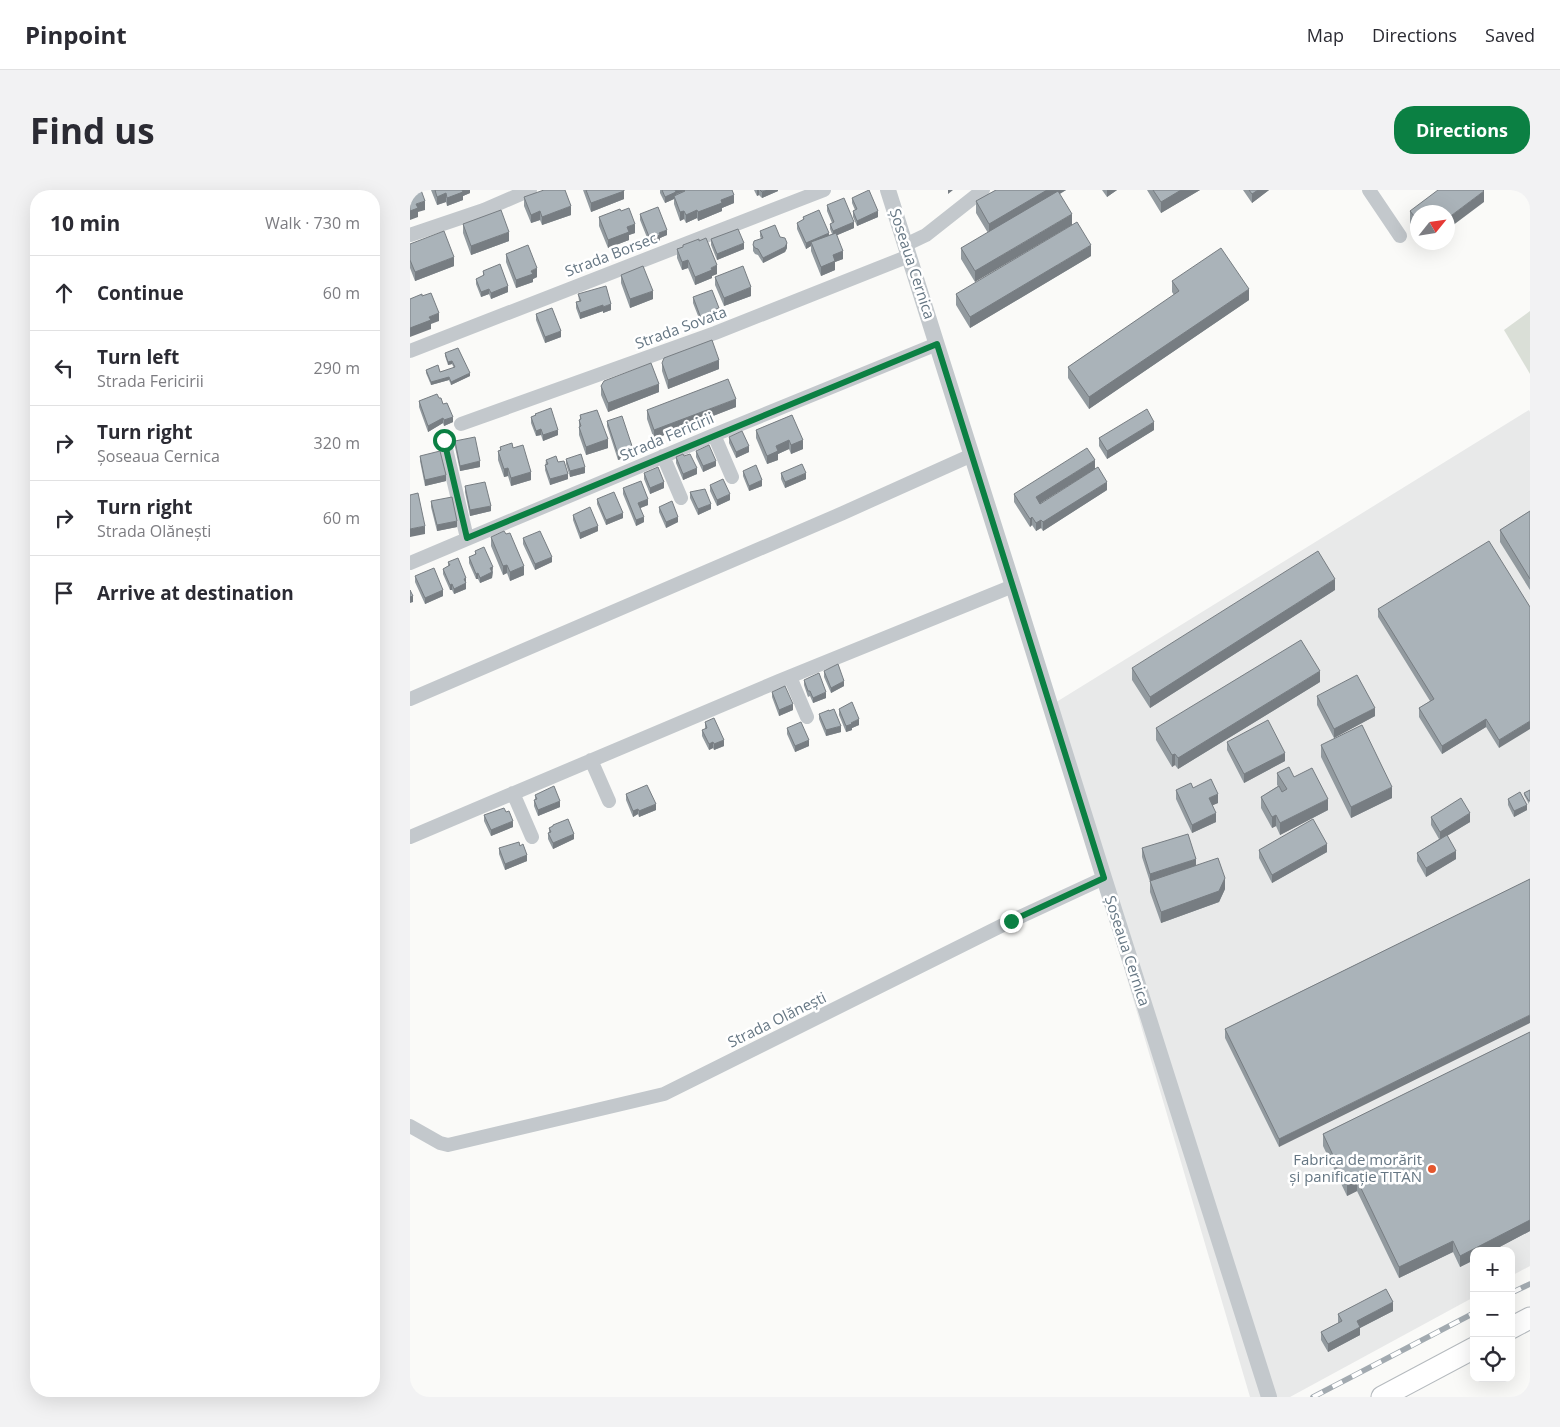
<!DOCTYPE html>
<html lang="en">
<head>
<meta charset="utf-8">
<style>
	:root { --surface:#fff; --page:#f2f2f3; --text:#2b2b33; --muted:#7c7c81; --line:#e1e1e2; --accent:#0b8043 }
	body { margin:0; font-family:"Open Sans",sans-serif; background:var(--page); color:var(--text) }
	.controls { position:absolute; right:15px; bottom:15px; display:grid; overflow:hidden; border-radius:10px; box-shadow:0 5px 20px #0002 }
	.controls button { width:45px; height:45px; display:grid; place-items:center; padding:0; border:0; border-bottom:1px solid var(--line); background:var(--surface); color:var(--text); font:25px sans-serif }
	.compass { position:absolute; left:1000px; top:15px; width:45px; height:45px; border-radius:50%; background:var(--surface); box-shadow:0 5px 20px #0002; rotate:60deg }
	.stop { position:absolute; width:15px; height:15px; margin:-11px; border:4px solid #0b8043; border-radius:50%; background:#fff }
	.stop.end { background:#0b8043; border-color:#fff; box-shadow:0 1px 5px #0008 }
	.list { margin:0; padding:0; list-style:none }
	h2 { display:flex; justify-content:space-between; align-items:center; height:65px; margin:0; padding:0 20px; font-size:21px }
	h2 small { font-size:16px; font-weight:400; color:var(--muted) }
	.list li { display:grid; grid-template-columns:32px 1fr auto; gap:15px; align-items:center; box-sizing:border-box; height:75px; padding:0 20px; border-top:1px solid var(--line) }
	.list b { display:block; font-size:19px; white-space:nowrap }
	.list p { margin:0; font-size:16px; white-space:nowrap; color:var(--muted) }
	.list em { font-size:16px; font-style:normal; color:var(--muted) }
	.icon { flex:none; width:28px; height:28px; fill:none; stroke:currentColor; stroke-width:2; stroke-linecap:round; stroke-linejoin:round }
	.map { position:relative; flex:none; width:1120px; height:1207px; overflow:hidden; border-radius:20px }
	header { display:flex; align-items:center; gap:30px; box-sizing:border-box; height:70px; padding:0 25px; background:var(--surface); border-bottom:1px solid var(--line) }
	header strong { font-size:24px }
	nav { display:flex; gap:28px; margin-inline-start:auto; font-size:18px }
	.intro { display:flex; align-items:center; justify-content:space-between; box-sizing:border-box; height:120px; padding:0 30px }
	h1 { margin:0; font-size:35px }
	.button { padding:12px 22px; border-radius:20px; background:var(--accent); color:#fff; font-size:18px; font-weight:700 }
	main { display:flex; gap:30px; padding:0 30px }
	aside { flex:1; background:var(--surface); border-radius:20px; box-shadow:0 5px 20px #0002 }
	.map>svg:first-child { display:block }
	.built { fill:#e8e9e9 }
	.green { fill:#dadfd7 }
	.lines { fill:none; stroke-linecap:round; stroke-linejoin:round }
	.primary-casing { stroke:#b5babe; stroke-width:23 }
	.minor { stroke:#c3c8cc; stroke-width:14 }
	.tertiary { stroke:#c3c8cc; stroke-width:16 }
	.primary { stroke:#fff; stroke-width:21 }
	.rail-casing { stroke:#a2aab0; stroke-width:5.5 }
	.rail { stroke:#fff; stroke-width:4; stroke-dasharray:11; stroke-linecap:butt }
	.wall { fill:#929a9f }
	.shaded-wall { fill:#777d82 }
	.building { fill:#aab3b9; stroke:#777d82 }
	.route { stroke:#0b8043; stroke-width:6 }
	.poi-dot { fill:#e4572e; stroke:#fff; stroke-width:2 }
	.labels { text-anchor:middle; stroke-width:5; stroke-linejoin:round; paint-order:stroke }
	.street-label { font-size:15px; fill:#657683; stroke:#fff }
	.poi-label { font-size:15px; fill:#657683; stroke:#fff; text-anchor:end }
</style>
</head>
<body>
<header>
<strong>Pinpoint</strong>
<nav><a>Map</a><a>Directions</a><a>Saved</a></nav>
</header>
<div class="intro"><h1>Find us</h1><a class="button">Directions</a></div>
<main>
<aside>
<h2>10 min<small>Walk · 730 m</small></h2>
<ul class="list">
<li><svg class="icon" aria-label="ahead" viewBox="0 0 24 24"><path d="M12 20V5M6 11l6-6 6 6"/></svg><div><b>Continue</b></div><em>60 m</em></li>
<li><svg class="icon" aria-label="left" viewBox="0 0 24 24"><path d="M17 20v-9H6M10 6l-5 5 5 5"/></svg><div><b>Turn left</b><p>Strada Fericirii</p></div><em>290 m</em></li>
<li><svg class="icon" aria-label="right" viewBox="0 0 24 24"><path d="M7 20v-9h11M14 6l5 5-5 5"/></svg><div><b>Turn right</b><p>Șoseaua Cernica</p></div><em>320 m</em></li>
<li><svg class="icon" aria-label="right" viewBox="0 0 24 24"><path d="M7 20v-9h11M14 6l5 5-5 5"/></svg><div><b>Turn right</b><p>Strada Olănești</p></div><em>60 m</em></li>
<li><svg class="icon" aria-label="arrive" viewBox="0 0 24 24"><path d="M6 21V4h12l-3 4 3 4H6"/></svg><div><b>Arrive at destination</b></div></li>
</ul>
</aside>
<div class="map">
<svg width="1120" height="1207" viewBox="0 0 1120 1207">
	<rect width="100%" height="100%" fill="#fafaf8"/>
	<path class="built" d="M1119,220L1120,222V1076L1101,1086V1061H1064V1107L880,1207H840L692,703L635,519Z"/>
	<path class="green" d="M1120,121V184L1094,140Z"/>
	<g class="lines">
		<defs>
			<path id="primary" d="M1101,1138L1120,1128
				M972,1207L1064,1158"/>
		</defs>
		<use href="#primary" class="primary-casing"/>
		<path class="minor" d="M959,0L990,46
			M0,45L74,20L120,0
			M495,55L516,45L573,0
			M0,161L414,0
			M51,234L305,143L499,66
			M304,245L322,287
			M34,250L57,348
			M253,266L271,308
			M0,373L304,245L527,154
			M380,487L397,527
			M0,509L433,323L562,265
			M181,570L199,611
			M103,603L122,647
			M0,647L369,491L603,396
			M0,936L30,953L38,955L254,904L601,731L694,688"/>
		<path class="tertiary" d="M478,0L603,396L694,688L859,1207"/>
		<use href="#primary" class="primary"/>
		<defs>
			<path id="rail" d="M1101,1103L1120,1094
				M903,1207L1064,1123"/>
		</defs>
		<use href="#rail" class="rail-casing"/>
		<use href="#rail" class="rail"/>
	</g>
	<path class="wall" d="M21,0H60V3L53,6V10L37,16L36,12L27,15Z
		M173,0H214V9L181,22Z
		M250,0H322L324,13L312,18V21L288,31L287,28L276,33L274,29L270,31L264,14V9L255,13L250,3Z
		M344,0H368V1L352,8L349,5L347,6Z
		M586,0H656L650,4L565,92L551,69V58L578,43L566,23V11Z
		M692,0H707L697,7Z
		M737,0H790L751,23Z
		M833,0H859L842,13Z
		M114,7L161,25L132,35L130,30L121,33L114,16Z
		M442,8L468,27L447,36L443,27V21L445,20L442,13Z
		M1074,12L1008,22V42L1000,33V21Z
		M417,15L444,38L427,45L433,69L425,72V80L411,86L401,61V56L396,59L387,39V33L393,30V27L419,45L422,44L420,39V34L422,33L417,21Z
		M211,21L225,43L219,45V50L198,58L189,36V27Z
		M230,24L257,45L250,48V51L240,55L230,30Z
		M53,34L99,51L61,65L53,43Z
		M350,41L370,47L377,58L375,62L353,73L348,65L345,64L343,61V55L351,49L350,46Z
		M301,49L334,59L307,70L301,55Z
		M0,54L44,76L5,91L0,78Z
		M273,55L307,84L302,86V88L285,95L278,78L272,80L267,68V59L273,57Z
		M96,64L127,87L123,89V92L106,98L96,72Z
		M681,66L560,138L546,115V104Z
		M73,81L98,102L81,109L79,104L71,107L66,94V89L73,86Z
		M211,85L243,109L220,118L211,93Z
		M305,87L341,106L314,116L305,95Z
		M762,91L839,110L679,219L658,188V177L764,105L762,102Z
		M168,104L201,120L193,123V121L170,129L166,118V112L169,111Z
		M283,107L309,124L303,126V132L292,136L283,113Z
		M126,124L151,147L135,153L126,130Z
		M35,163L60,186L41,195L39,190L21,195L16,183V180L30,182L44,178L42,174L38,175L35,166Z
		M252,173L309,179L258,199L252,181Z
		M191,196L249,202L198,222L191,205Z
		M29,208L43,232L34,236L33,233L18,242L9,217V211Z
		M326,217L244,249L237,229V220Z
		M125,224L148,245L133,251L131,245L126,246L121,233V227L125,226Z
		M170,225L198,258L176,265L169,245V230H170Z
		M382,225L393,259L381,264L379,259L368,264V270L357,274L346,248V240Z
		M197,231L223,265L208,270L197,236Z
		M744,240L697,269L689,256V248Z
		M319,247L339,262L326,268L319,253Z
		M45,251L70,277L50,281L45,257Z
		M90,257L103,258L121,290L101,296L98,286L94,287L88,270V261H90Z
		M286,261L306,276L293,282L286,267Z
		M10,266L36,291L15,296L10,271Z
		M274,266L287,284L273,290L266,273V267Z
		M156,269L175,283L160,287L156,274Z
		M136,270L148,272L158,289L140,295L135,280Z
		M685,279L630,313L697,300L633,341L631,338L626,341L622,335L620,337L604,312V304Z
		M333,281L352,296L339,301L333,286Z
		M234,283L254,298L240,304L234,289Z
		M371,283L396,289L375,298L371,289Z
		M300,295L320,310L307,316L300,301Z
		M55,296L81,321L60,326L55,302Z
		M213,298L238,315L230,318L234,332L226,336L213,304Z
		M280,302L301,319L288,325L280,308Z
		M187,309L213,328L196,335L187,314Z
		M21,311L47,337L27,341L21,317Z
		M249,317L268,332L256,338L249,322Z
		M1120,321V400L1090,352V340Z
		M163,325L188,341L170,349L163,330Z
		M81,347L114,385L100,391L97,383L93,385L81,356Z
		M113,348L142,372L125,380L113,354Z
		M65,361L83,382L82,388L70,393L68,389H66L59,373V367L65,365Z
		M38,372L56,388V399L44,404L42,400H40L33,384V379L38,376Z
		M5,386L33,406L15,414L5,392Z
		M925,400L740,518L722,490V478Z
		M1120,417L1089,558L1076,537L1032,564L1009,527V518L1020,511L968,427V419Z
		M414,481L434,496L421,503L414,487Z
		M394,490L416,508L403,513L400,506L398,507L394,495Z
		M910,492L768,579L765,575L762,577L746,550V538Z
		M362,502L383,520L369,526L362,507Z
		M907,506L965,526L924,548L907,515Z
		M429,519L449,535L442,538V540L436,542L429,525Z
		M409,524L431,542L416,546L409,529Z
		M295,532L314,556L304,560L303,558L299,560L292,546V540L295,539Z
		M377,538L399,556L385,562L377,544Z
		M817,552L875,571L834,593L817,560Z
		M911,555L982,608L941,628L911,567Z
		M867,583L884,587L918,620L870,645L866,636L862,638L851,618V607L868,596L867,595Z
		M783,598L808,613L802,615L806,632L782,643L766,609V600Z
		M1120,600L1119,614L1114,605V603Z
		M216,604L246,620L229,627L228,624L223,627L216,610Z
		M125,605L150,617L128,626L124,616V610H125Z
		M1098,609L1117,620L1104,627L1098,615Z
		M74,625L103,637L81,646L74,631Z
		M1021,627L1060,632L1037,646L1046,669L1016,687L1007,671V663L1029,649L1021,635Z
		M143,635L164,649L143,659L138,649V643H139V638L143,637Z
		M110,656L117,671L95,680L89,664V658Z
		M732,658L786,675L815,699L809,712L751,733L740,702V692L732,667Z
		M849,660L917,662L862,693L849,668Z
		M1120,689L869,957L815,848V839Z
		M1120,842V1041L1082,1061H1064V1070L1050,1077L1043,1062L989,1088L947,1001L937,1006L913,956V944Z
		M983,1121L950,1138V1145L918,1162L911,1150V1142L928,1133V1124Z"/>
	<path class="shaded-wall" d="M51,0H60V3L53,6V10L37,16V8Z
		M265,0H274V1L266,4V8L264,6V9L255,13V7Z
		M347,0H349V5L347,6Z
		M358,0H368V1L352,8V2Z
		M538,0H543L538,4Z
		M637,0H656L579,45V34Z
		M697,0H707L697,7Z
		M771,0H790L751,23V12Z
		M848,0H859L842,13V4Z
		M214,1V9L181,22V13Z
		M1074,1V12L1038,39V28Z
		M36,3V12L27,15V7Z
		M324,5V13L312,18V21L288,31V22L311,10Z
		M15,11V20L8,22V27L0,30V21L6,14Z
		M161,16V25L132,35V27Z
		M287,20V28L276,33V25Z
		M130,21V30L121,33V25Z
		M274,21V29L270,31V22Z
		M468,21V27L447,36V31Z
		M662,24V35L565,92V81Z
		M444,32V38L423,47V41Z
		M225,34V43L219,45V50L198,58V50L217,37Z
		M257,40V45L250,48V51L240,55V49L249,43Z
		M99,42V51L61,65V56Z
		M419,43V49L401,52V56L396,59V53Z
		M334,53V59L307,70V64Z
		M377,53V58L375,62L353,73V68Z
		M681,55V66L560,138V127Z
		M433,61V69L425,72V80L411,86V77L423,65Z
		M44,67V76L5,91V82Z
		M278,70V78L272,80V72Z
		M307,75V84L302,86V88L285,95V87L301,78Z
		M127,78V87L123,89V92L106,98V90L121,81Z
		M98,96V102L81,109V103Z
		M341,97V106L314,116V108Z
		M79,99V104L71,107V102Z
		M839,99V110L679,219V207Z
		M243,101V109L220,118V109Z
		M201,114V120L193,123V117Z
		M193,115V121L170,129V123Z
		M309,118V124L301,127V121Z
		M29,123V131L21,134V139L0,147V138L19,127Z
		M303,126V132L292,136V131Z
		M151,141V147L135,153V147Z
		M309,170V179L258,199V190Z
		M42,171V174L38,175V172Z
		M60,183V186L41,195V192Z
		M39,187V190L21,195V192Z
		M249,194V202L198,222V213Z
		M326,209V217L244,249V240Z
		M43,227V232L34,236V230Z
		M33,228V233L18,242V236Z
		M744,232V240L697,269V261Z
		M131,239V245L126,246V241Z
		M148,240V245L133,251V245Z
		M198,249V258L176,265V257Z
		M379,250V259L368,264V270L357,274V266L366,256Z
		M393,250V259L381,264V255Z
		M339,256V262L326,268V262Z
		M223,259V265L208,270V264Z
		M685,270V279L626,316V307Z
		M70,271V277L50,281V276Z
		M306,271V276L293,282V276Z
		M175,277V283L160,287V281Z
		M98,278V286L94,287V279Z
		M287,278V284L273,290V284Z
		M121,282V290L101,296V288Z
		M396,283V289L375,298V292Z
		M158,284V289L140,295V289Z
		M36,285V291L15,296V290Z
		M352,290V296L339,301V296Z
		M254,292V298L240,304V298Z
		M697,292V300L633,341V332Z
		M320,304V310L307,316V310Z
		M238,309V315L228,319V313Z
		M301,314V319L288,325V319Z
		M81,316V321L60,326V320Z
		M213,323V328L196,335V330Z
		M234,327V332L226,336V330Z
		M268,327V332L256,338V332Z
		M622,327V335L620,337V329Z
		M631,330V338L626,341V333Z
		M47,331V337L27,341V335Z
		M15,336V344L0,347V339Z
		M188,336V341L170,349V343Z
		M142,367V372L125,380V374Z
		M97,375V383L93,385V376Z
		M114,376V385L100,391V382Z
		M83,377L82,388L70,393V388L80,378Z
		M68,383V389H66V384Z
		M56,388V399L44,404V399L54,389Z
		M925,389V400L740,518V507Z
		M42,394V400H40V395Z
		M33,400V406L15,414V408Z
		M3,406V412L0,413V407Z
		M910,481V492L768,579V568Z
		M434,491V496L421,503V498Z
		M416,502V508L403,513V508Z
		M383,514V520L369,526V520Z
		M965,518V526L924,548V539Z
		M449,529V535L442,538V540L436,542V536L441,533Z
		M1076,529V537L1032,564V556Z
		M1120,531V539L1089,558V550Z
		M431,536V542L416,546V540Z
		M314,550V556L304,560V554Z
		M399,550V556L385,562V556Z
		M303,552V558L299,560V554Z
		M875,563V571L834,593V584Z
		M765,564V575L762,577V565Z
		M982,597V608L941,628V617Z
		M808,604V613L799,617V608Z
		M918,609V620L870,645V633Z
		M150,611V617L128,626V620Z
		M246,614V620L229,627V621Z
		M1117,615V620L1104,627V621Z
		M228,619V624L223,627V621Z
		M806,623V632L782,643V635Z
		M1060,623V632L1030,650V642Z
		M866,625V636L862,638V627Z
		M103,631V637L81,646V640Z
		M164,644V649L143,659V653Z
		M917,654V662L862,693V685Z
		M1046,661V669L1016,687V678Z
		M117,665V671L95,680V674Z
		M786,669V677L740,692V684Z
		M815,688V699L809,712L751,733V722Z
		M1120,825V833L869,957V949Z
		M947,990V1001L937,1006V995Z
		M1120,1030V1041L1082,1061H1064V1070L1050,1077V1066Z
		M1043,1051V1062L989,1088V1077Z
		M983,1112V1121L950,1138V1145L918,1162V1154L947,1131Z"/>
	<path class="building" d="M0,0H11L15,11L6,14L8,18L0,21Z
		M25,0H52L53,2L37,8L36,3L27,7Z
		M134,0H155L161,16L132,27L130,21L121,25L114,7Z
		M176,0H214V1L181,13Z
		M252,0H265L266,2L255,7Z
		M274,0H322L324,5L311,10L312,13L288,22L287,20L276,25L274,21L270,22L264,6L275,1Z
		M350,0H358L352,2Z
		M459,0L468,21L447,31L443,21L447,19L442,8Z
		M586,0H637L579,34L566,11Z
		M743,0H771L751,12Z
		M839,0H848L842,4Z
		M1028,0H1073L1074,1L1038,28V22H1008V31L1000,21Z
		M648,1L662,24L565,81L551,58Z
		M434,8L444,32L423,41L420,34L424,32L417,15Z
		M248,17L257,40L249,43L250,45L240,49L230,24Z
		M219,18L225,34L217,37L219,42L198,50L189,27L210,19L211,21Z
		M91,20L99,42L61,56L53,34Z
		M409,20L419,43L396,53L387,33L394,29L393,27Z
		M667,32L681,55L560,127L546,104Z
		M365,35L370,47L375,48L377,53L375,57L353,68L348,59L345,58L343,55L344,51L353,48L350,41Z
		M328,39L334,53L307,64L301,49Z
		M34,41L44,67L5,82L0,70V54Z
		M426,43L433,61L423,65L425,71L411,77L401,52Z
		M296,48L307,75L301,78L302,80L285,87L278,70L272,72L267,59L273,57V55L289,49V51Z
		M118,55L127,78L121,81L123,84L106,90L96,64Z
		M811,58L839,99L679,207L658,177L769,101L762,91Z
		M90,74L98,96L81,103L79,99L71,102L66,89L74,85L73,81Z
		M233,76L243,101L220,109L211,85Z
		M333,76L341,97L314,108L305,87Z
		M196,96L201,114L193,117V115L170,123L166,112L171,111L168,104Z
		M302,100L309,118L301,121L303,126L292,131L283,107Z
		M21,103L29,123L19,127L21,130L0,138V109L12,104V106Z
		M142,118L151,141L135,147L126,124Z
		M302,150L309,170L258,190L252,173L254,168Z
		M48,158L60,183L41,192L39,187L21,192L16,180L28,175L30,182L45,177L42,171L38,172L35,163Z
		M241,173L249,194L198,213L191,196L194,191Z
		M318,189L326,209L244,240L237,220Z
		M27,204L29,208H31L33,214L37,213L43,227L34,230L33,228L18,236L9,211Z
		M141,218L148,240L133,245L131,239L126,241L121,227L126,225L125,224Z
		M737,219L744,232L697,261L689,248Z
		M187,220L198,249L176,257L169,237L171,236L169,230L171,229L170,225Z
		M382,225L393,250L381,255L379,250L366,256L368,261L357,266L346,240Z
		M212,226L223,259L208,264L197,231Z
		M332,241L339,256L326,262L319,247Z
		M65,247L70,271L50,276L45,251Z
		M102,253L103,258L113,255L121,282L101,288L98,278L94,279L88,261L91,260L90,257Z
		M299,255L306,271L293,276L286,261Z
		M677,258L685,270L626,307L630,314L688,277L697,292L633,332L631,330L626,333L622,327L620,329L604,304Z
		M30,261L36,285L15,290L10,266Z
		M171,264L175,277L160,281L156,269Z
		M273,264L274,266L280,264L287,278L273,284L266,267Z
		M146,266L148,272L154,271L158,284L140,289L135,275L138,274L136,270Z
		M392,274L396,283L375,292L371,283Z
		M346,275L352,290L339,296L333,281Z
		M248,277L254,292L240,298L234,283Z
		M313,289L320,304L307,310L300,295Z
		M231,291L238,309L228,313L234,327L226,330L213,298Z
		M75,292L81,316L60,320L55,296Z
		M295,299L301,314L288,319L280,302Z
		M204,302L213,323L196,330L187,309Z
		M8,303L15,336L0,339V305Z
		M42,307L47,331L27,335L21,311Z
		M262,311L268,327L256,332L249,317Z
		M180,317L188,336L170,343L163,325Z
		M1120,321V389L1090,340Z
		M94,341L96,344L100,343L114,376L100,382L97,375L93,376L81,347Z
		M130,341L142,367L125,374L113,348Z
		M1079,351L1120,417V531L1089,550L1076,529L1032,556L1009,518L1024,509L968,419Z
		M74,357L83,377L80,378L82,382L70,388L68,383L66,384L59,367L66,364L65,361Z
		M908,361L925,389L740,507L722,478Z
		M48,368L56,388L54,389L56,393L44,399L42,394L40,395L33,379L40,375L38,372Z
		M24,378L33,400L15,408L5,386Z
		M0,400L3,406L0,407Z
		M891,450L910,481L768,568L765,564L762,565L746,538Z
		M428,474L434,491L421,498L414,481Z
		M409,483L416,502L403,508L400,501H398L394,490Z
		M947,485L965,518L924,539L907,506Z
		M375,496L383,514L369,520L362,502Z
		M442,512L449,529L441,533L442,534L436,536L429,519Z
		M424,519L431,536L416,540L409,524L419,520V521Z
		M304,528L314,550L304,554L303,552L299,554L292,540L297,538L295,532Z
		M858,530L875,563L834,584L817,552Z
		M391,532L399,550L385,556L377,538Z
		M952,535L982,597L941,617L911,555Z
		M879,577L884,587L902,578L918,609L870,633L866,625L862,627L851,607L869,596L872,602L877,599L867,583Z
		M801,589L808,604L799,608L806,623L782,635L766,600L781,593L783,598Z
		M237,595L246,614L229,621L228,619L223,621L216,604Z
		M144,596L150,611L128,620L124,610L127,609L125,605Z
		M1120,600V611H1119L1114,603Z
		M1110,602L1117,615L1104,621L1098,609Z
		M1051,608L1060,623L1030,642L1021,627Z
		M94,618L96,622L99,621L103,631L81,640L74,625Z
		M158,629L164,644L143,653L138,643L141,642L139,638L143,636V635Z
		M903,629L917,654L862,685L849,660Z
		M778,644L786,669L740,684L732,658Z
		M1037,645L1046,661L1016,678L1007,663Z
		M109,652L110,656L113,654L117,665L95,674L89,658Z
		M808,668L815,688L809,701L751,722L740,691Z
		M1120,689V825L869,949L815,839Z
		M1120,842V1030L1050,1066L1043,1051L989,1077L947,990L937,995L913,944Z
		M976,1099L983,1112L947,1131L950,1137L918,1154L911,1142L932,1131L928,1124Z"/>
	<g class="lines">
		<path class="route" d="M34,250L57,348L527,154L694,688L601,731"/>
	</g>
	<circle class="poi-dot" cx="1022" cy="979" r="5"/>
	<g class="labels">
		<g class="street-label">
			<text transform="translate(201 65) rotate(-21)" y="5">Strada Borsec</text>
			<text transform="translate(502 74) rotate(72)" y="5">Șoseaua Cernica</text>
			<text transform="translate(271 138) rotate(-20)" y="5">Strada Sovata</text>
			<text transform="translate(257 247) rotate(-23)" y="5">Strada Fericirii</text>
			<text transform="translate(717 761) rotate(72)" y="5">Șoseaua Cernica</text>
			<text transform="translate(367 830) rotate(-26)" y="5">Strada Olănești</text>
		</g>
		<g class="poi-label">
			<text x="1012" y="975">Fabrica de morărit<tspan x="1012" dy="17">și panificație TITAN</tspan></text>
		</g>
	</g>
</svg>
<div class="controls">
<button>+</button>
<button>−</button>
<button><svg class="icon" aria-label="locate" viewBox="0 0 24 24"><circle cx="12" cy="12" r="6"/><path d="M12 2v4M12 18v4M2 12h4M18 12h4"/></svg></button>
</div>
<svg class="compass" viewBox="-18 -18 36 36"><path d="M0-13l5 13h-10z" fill="#e53935"/><path d="M0 13l5-13h-10z" fill="#7c7c81"/></svg>
<div class="stop" style="left:34px;top:250px"></div>
<div class="stop end" style="left:601px;top:731px"></div>
</div>
</main>
</body>
</html>
